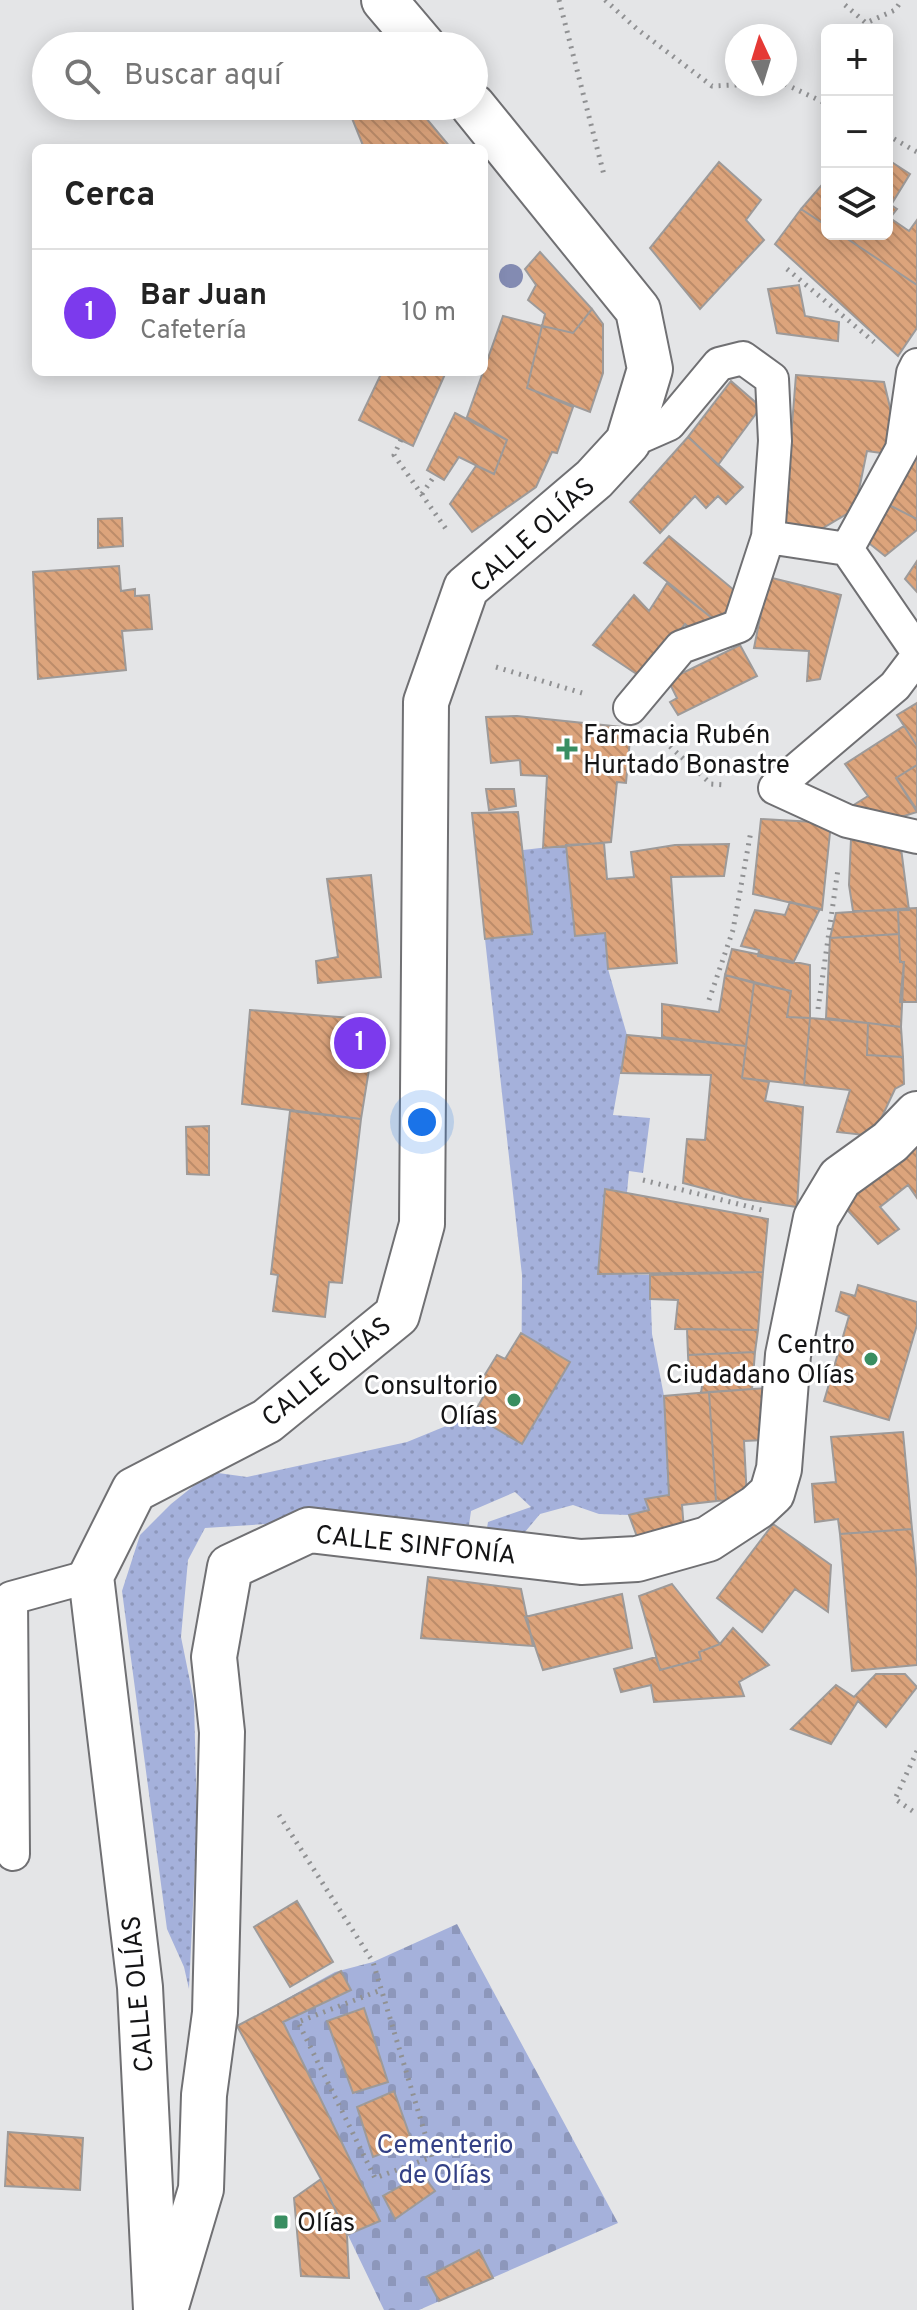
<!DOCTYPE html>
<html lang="es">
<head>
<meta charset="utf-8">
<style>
	:root { --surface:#fff; --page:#f6f6f6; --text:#222; --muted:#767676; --line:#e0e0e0; --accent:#7c3aed }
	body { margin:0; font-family:Overpass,sans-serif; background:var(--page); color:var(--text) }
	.controls { position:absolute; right:24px; top:24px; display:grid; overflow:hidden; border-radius:12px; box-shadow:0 4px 20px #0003 }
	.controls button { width:72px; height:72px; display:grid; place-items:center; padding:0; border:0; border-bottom:2px solid var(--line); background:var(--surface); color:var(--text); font:40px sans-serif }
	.compass { position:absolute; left:725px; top:24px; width:72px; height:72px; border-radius:50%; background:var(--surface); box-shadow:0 4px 20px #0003; rotate:356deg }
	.you { position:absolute; left:422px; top:1122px; width:28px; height:28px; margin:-20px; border:6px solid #fff; border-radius:50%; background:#1a73e8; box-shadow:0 0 0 12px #1a73e833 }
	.badge { display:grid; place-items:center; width:52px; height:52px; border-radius:50%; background:var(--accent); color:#fff; font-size:26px; font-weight:700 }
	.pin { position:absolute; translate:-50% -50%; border:4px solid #fff; box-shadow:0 2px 8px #0006 }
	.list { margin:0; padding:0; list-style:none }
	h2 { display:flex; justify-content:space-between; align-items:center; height:104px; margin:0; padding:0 32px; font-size:34px }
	h2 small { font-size:26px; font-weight:400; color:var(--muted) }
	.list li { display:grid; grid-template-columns:52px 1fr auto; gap:24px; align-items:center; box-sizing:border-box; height:128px; padding:0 32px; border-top:2px solid var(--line) }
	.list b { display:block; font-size:30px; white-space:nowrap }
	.list p { margin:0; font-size:26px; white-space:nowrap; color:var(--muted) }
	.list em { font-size:26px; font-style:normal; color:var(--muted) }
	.icon { flex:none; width:44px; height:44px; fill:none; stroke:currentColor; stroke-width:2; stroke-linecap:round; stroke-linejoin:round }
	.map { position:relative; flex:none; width:917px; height:2310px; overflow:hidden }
	.search { position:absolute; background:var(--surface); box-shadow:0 4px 20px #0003; left:32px; top:32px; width:456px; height:88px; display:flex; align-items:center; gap:20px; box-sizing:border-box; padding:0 28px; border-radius:44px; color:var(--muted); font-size:30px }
	.panel { position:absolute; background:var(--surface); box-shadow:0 4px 20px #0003; left:32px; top:144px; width:456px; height:232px; border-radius:12px }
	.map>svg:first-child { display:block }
	.green { fill:url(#green-dots) }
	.cemetery { fill:url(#cemetery-stones) }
	.building { fill:url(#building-back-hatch); stroke:#9d9a99; stroke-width:2 }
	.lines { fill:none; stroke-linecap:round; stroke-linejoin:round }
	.lane-casing { stroke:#707073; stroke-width:36 }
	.street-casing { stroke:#707073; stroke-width:48 }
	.secondary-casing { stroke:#707073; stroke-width:48 }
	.path { stroke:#909193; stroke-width:5; stroke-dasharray:2 6; stroke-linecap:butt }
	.lane { stroke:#fff; stroke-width:32 }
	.street { stroke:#fff; stroke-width:44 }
	.secondary { stroke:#fff; stroke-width:44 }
	.tree { fill:#838bb2 }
	.poi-dot { fill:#398e61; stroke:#fff; stroke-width:3 }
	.labels { text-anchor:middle; stroke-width:6; stroke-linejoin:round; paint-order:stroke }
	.street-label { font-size:26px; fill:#141415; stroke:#fff }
	.poi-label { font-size:26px; fill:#141415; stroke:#fff; text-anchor:start }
	.park-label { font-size:26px; fill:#344186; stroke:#fff }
</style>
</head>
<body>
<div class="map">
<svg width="917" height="2310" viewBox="0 0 917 2310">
	<defs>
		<pattern id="green-dots" width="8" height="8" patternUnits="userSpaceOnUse" patternTransform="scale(2)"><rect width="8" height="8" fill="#a5b1db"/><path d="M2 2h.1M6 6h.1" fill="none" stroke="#8d97bb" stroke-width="1.8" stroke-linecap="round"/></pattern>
		<pattern id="cemetery-stones" width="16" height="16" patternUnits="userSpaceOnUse" patternTransform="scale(2)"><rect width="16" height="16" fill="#a5b1db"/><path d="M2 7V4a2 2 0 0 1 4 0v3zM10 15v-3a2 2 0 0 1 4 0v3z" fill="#8d97bb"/></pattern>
		<pattern id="building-back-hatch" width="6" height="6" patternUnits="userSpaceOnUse" patternTransform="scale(2)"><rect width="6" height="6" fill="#dca47c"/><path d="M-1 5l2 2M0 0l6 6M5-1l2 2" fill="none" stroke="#bc8c6a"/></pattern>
	</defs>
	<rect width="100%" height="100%" fill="#e4e5e7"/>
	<path class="green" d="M566,845L575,936L605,933L608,969L627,1035L613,1115L650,1118L643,1173L629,1171L627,1192L605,1190L598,1273L650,1275L652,1334L664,1396L669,1495L646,1499L649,1510L629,1515L599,1514L573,1505L540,1514L525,1532L487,1528L488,1522L531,1507L515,1492L471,1511L469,1525L374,1517L205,1528L188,1560L181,1637L194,1701L197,1821L189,1989L184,1967L167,1929L122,1591L140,1535L171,1504L211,1472L247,1477L407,1442L473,1415L521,1443L522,1275L485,939L532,934L523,850Z"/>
	<path class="cemetery" d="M457,1924L618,2223L419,2310H384L321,2179L237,2026L335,1972L373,1962Z"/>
	<path class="building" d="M347,106H416L451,148H364Z
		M887,159L910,174L891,205L897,209L890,218L909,231L917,220V285L840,234H887Z
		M719,162L761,200L746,220L764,240L700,309L650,248Z
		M827,179V226L801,209Z
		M801,209L827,226V234H840L917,285V328L898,356L775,244Z
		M540,252L592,309L573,333L542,326L545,314L528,300L536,285L525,269Z
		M799,285L805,316L839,322L838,341L777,333L768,289Z
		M592,309L603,324V373L590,412L527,388L542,326L573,333Z
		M503,316L542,326L527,388L573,407L557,453L552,452L536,487L472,532L450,504L476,466L494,474L507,440L467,417Z
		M382,372H446L413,446L359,420Z
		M796,375L884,382L893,420L889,454L867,451L855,509L823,528L804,529L784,524Z
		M731,381L761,407L718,465L688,437Z
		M455,413L507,440L494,474L459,457L444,480L427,470Z
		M688,437L743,487L726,504L718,496L706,508L695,496L660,533L630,502Z
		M917,444V519L883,502Z
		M883,502L917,519V530L885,556L865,540Z
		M122,518L123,546L98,548V519Z
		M669,536L740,595L717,622L644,563Z
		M917,561V592L905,579Z
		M119,566L121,591L135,589V596L149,595L152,629L122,631L126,670L38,679L33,572Z
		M768,577L841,595L820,679L807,681L809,651L754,648Z
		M667,583L717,622L698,635L685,624L644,679L593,645L634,595L649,611Z
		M740,645L757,676L678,715L670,702L677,698L668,680Z
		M917,703V746L897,715Z
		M517,716L631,728L626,783L617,782L611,842L543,848L547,776L521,775L520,760L491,763L486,717Z
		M904,726L917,746V765L896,778L917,812L888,821L852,806L868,796L845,764Z
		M917,765V810L896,778Z
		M486,789H514L516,806L489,810Z
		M518,812L532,934L485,939L472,813Z
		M761,819L831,823L822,910L753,894Z
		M851,839L901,848L909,910L853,911L849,885Z
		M604,843L607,879L634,877L631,852L675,845L729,844L724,876L671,877L677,963L608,969L605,933L575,936L566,845Z
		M371,875L381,977L318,983L316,961L338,957L327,879Z
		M790,902L820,909L793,963L758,956L759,950L741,946L755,910L785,915Z
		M917,908V1002H900L904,962H900L898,909Z
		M898,909L899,934L830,938L836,913Z
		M899,934L900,962H904L901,1027L826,1018L830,938Z
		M732,949L810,965V1018L787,1017L791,991L725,975Z
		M725,975L754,983L746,1046L662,1037V1004L719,1012Z
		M754,983L791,991L787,1017L810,1018L804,1085L742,1078Z
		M250,1010L377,1020L361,1119L242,1104Z
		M810,1018L868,1023L867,1055L903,1057L904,1084L895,1089L873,1136L837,1132L850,1090L804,1085Z
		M868,1023L901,1027L903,1057L867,1055Z
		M627,1035L746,1046L742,1078L769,1082L765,1101L803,1107L797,1207L744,1199L683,1183L687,1139L705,1140L711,1075L621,1073Z
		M290,1111L361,1119L342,1283L329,1282L325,1317L273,1311L278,1275L271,1274Z
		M209,1126V1175L187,1174L186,1127Z
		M917,1142V1198L908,1185L880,1207L899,1229L878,1244L840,1202Z
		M605,1189L768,1219L763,1272L598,1274Z
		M763,1272L758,1330L675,1329L678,1300L650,1299V1275Z
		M858,1285L917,1302V1325L889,1420L824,1401L849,1316L836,1311L841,1292L855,1296Z
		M687,1329L758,1330L755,1352L688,1355Z
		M521,1333L570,1362L522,1444L473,1415L490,1385L481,1381L497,1355L505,1359Z
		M755,1352L752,1389L701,1393L704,1373L689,1374L688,1355Z
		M766,1388V1440L744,1441L747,1499L716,1501L709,1392Z
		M709,1392L716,1501L682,1505L684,1530L639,1542L629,1515L649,1510L645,1499L669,1495L664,1396Z
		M903,1432L912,1529L840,1534L838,1519L815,1522L812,1484L836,1482L831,1437Z
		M773,1524L831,1565L828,1612L795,1589L762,1632L717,1598Z
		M912,1529L917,1578V1665L852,1671L840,1534Z
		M428,1577L521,1589L533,1646L421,1638Z
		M672,1584L720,1644L699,1652L701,1659L660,1670L639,1596Z
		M622,1594L632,1648L543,1670L525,1617Z
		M733,1628L769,1665L739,1682L744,1696L654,1702L651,1685L621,1692L614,1669L656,1657L660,1670L701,1659L699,1652L720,1644Z
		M876,1674H905L917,1687L886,1727L858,1701L831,1744L791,1729L836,1685L854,1697Z
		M297,1901L333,1962L290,1987L254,1927Z
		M341,1971L351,1990L283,2022L380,2221L347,2235L321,2179L237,2026Z
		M364,2008L388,2082L353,2093L327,2021Z
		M394,2091L412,2142L373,2157L357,2107Z
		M8,2132L83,2138L80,2190L5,2186Z
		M422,2174L435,2191L395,2219L383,2196Z
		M321,2179L347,2235L349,2278L301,2276L294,2198Z
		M479,2250L493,2278L439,2301L426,2277Z"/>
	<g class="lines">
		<defs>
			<path id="lane" d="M628,442L669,424L719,364L743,358L772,379L775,441L768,537L739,626L681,647L630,708
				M768,537L847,549L917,651
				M847,549L902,449L913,373L917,365
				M917,657L895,686L775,788L847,821L917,837
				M0,1835L13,1854L11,1598L91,1576"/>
			<path id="street" d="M165,2310L201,2189L204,2095L215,2013L222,1732L214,1657L230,1567L309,1530L581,1562L637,1559L708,1539L757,1507L772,1493L779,1469L788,1355L816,1218L840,1178L890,1142L917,1114"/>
			<path id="secondary" d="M384,0L423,46
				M156,2310L140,1987L91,1576L134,1490L267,1421L397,1315L422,1224L426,702L466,588L594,479L628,442L650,369L638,310L473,106"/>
		</defs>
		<use href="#lane" class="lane-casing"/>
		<use href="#street" class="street-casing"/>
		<use href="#secondary" class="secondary-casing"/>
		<path class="path" d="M559,0L604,175
			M605,0L637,29L712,86L758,84
			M845,5L866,23L895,10L902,0
			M785,84L827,104
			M887,135L917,152
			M787,269L874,342
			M401,440L394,455L446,529
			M422,494L435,475
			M496,667L582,693
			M664,741L711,784L726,785
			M709,1000L733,930L751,831
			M818,1009L838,869
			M643,1180L762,1210
			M917,1751L895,1799L917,1814
			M279,1815L373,1962L432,2157L375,2178L298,2022L381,1990"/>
		<use href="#lane" class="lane"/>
		<use href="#street" class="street"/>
		<use href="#secondary" class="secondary"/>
	</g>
	<circle class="tree" cx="511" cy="276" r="12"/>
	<g class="poi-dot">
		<path d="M563 737h8v8h8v8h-8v8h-8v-8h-8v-8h8z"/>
		<circle cx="871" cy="1359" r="8"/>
		<circle cx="514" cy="1400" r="8"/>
		<rect x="273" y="2214" width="16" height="16" rx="4"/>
	</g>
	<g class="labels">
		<g class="street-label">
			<text transform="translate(532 534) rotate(-42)" y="9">CALLE OLÍAS</text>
			<text transform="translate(326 1371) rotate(-39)" y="9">CALLE OLÍAS</text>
			<text transform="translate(416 1544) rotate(6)" y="9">CALLE SINFONÍA</text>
			<text transform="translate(137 1994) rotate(-95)" y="9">CALLE OLÍAS</text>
		</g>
		<g class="poi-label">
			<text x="583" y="743">Farmacia Rubén<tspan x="583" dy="30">Hurtado Bonastre</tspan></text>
			<text x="855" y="1353" text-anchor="end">Centro<tspan x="855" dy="30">Ciudadano Olías</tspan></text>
			<text x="498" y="1394" text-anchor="end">Consultorio<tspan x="498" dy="30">Olías</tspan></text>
			<text x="297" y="2231">Olías</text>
		</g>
		<g class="park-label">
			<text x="445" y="2153">Cementerio<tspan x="445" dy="30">de Olías</tspan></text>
		</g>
	</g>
</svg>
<div class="controls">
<button>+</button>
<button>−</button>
<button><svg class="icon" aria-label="layers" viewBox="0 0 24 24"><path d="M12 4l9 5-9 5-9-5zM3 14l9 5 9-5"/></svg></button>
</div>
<svg class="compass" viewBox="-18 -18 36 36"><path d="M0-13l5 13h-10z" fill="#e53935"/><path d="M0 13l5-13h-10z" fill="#767676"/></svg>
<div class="you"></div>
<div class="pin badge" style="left:360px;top:1043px">1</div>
<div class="search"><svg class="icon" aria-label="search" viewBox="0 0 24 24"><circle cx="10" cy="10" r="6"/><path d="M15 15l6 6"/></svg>Buscar aquí</div>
<section class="panel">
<h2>Cerca<small></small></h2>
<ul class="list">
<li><span class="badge">1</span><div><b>Bar Juan</b><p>Cafetería</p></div><em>10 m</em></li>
</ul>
</section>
</div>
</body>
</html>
